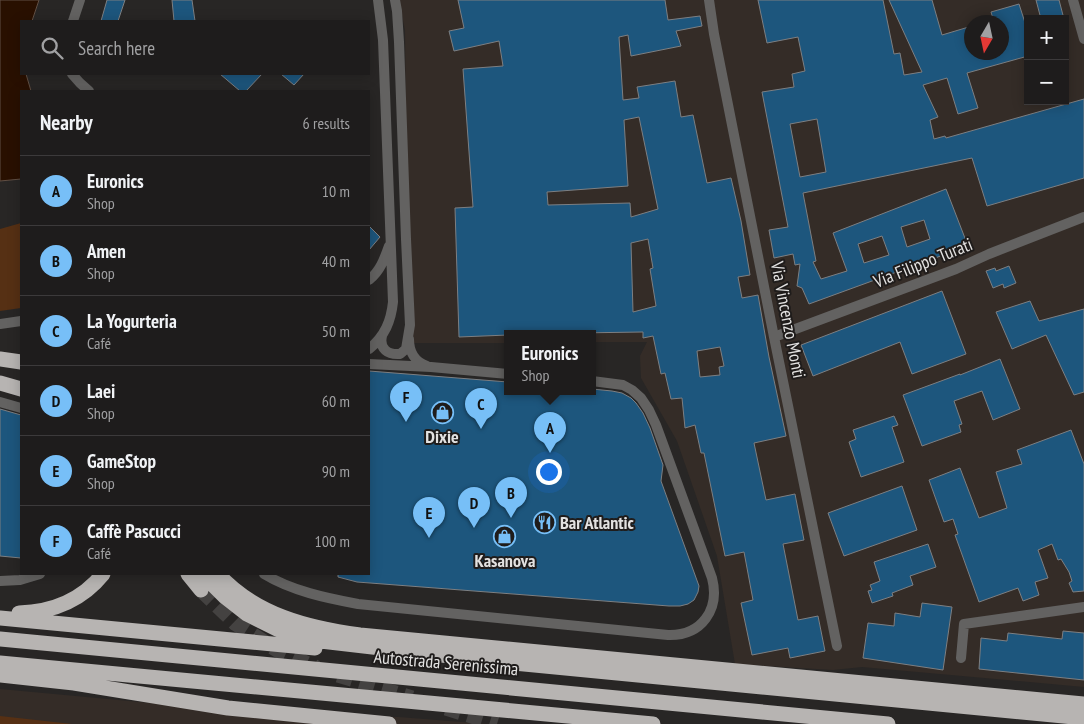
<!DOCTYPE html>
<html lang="en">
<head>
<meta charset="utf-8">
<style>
	:root { --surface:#1e1c1c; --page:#262525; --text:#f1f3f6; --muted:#a1a1a3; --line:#3c3a3b; --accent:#77bff7 }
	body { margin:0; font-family:"PT Sans Narrow",sans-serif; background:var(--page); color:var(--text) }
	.controls { position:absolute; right:15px; top:15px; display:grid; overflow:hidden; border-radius:0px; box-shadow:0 2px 12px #0003 }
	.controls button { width:45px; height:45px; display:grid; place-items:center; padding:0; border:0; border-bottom:1px solid var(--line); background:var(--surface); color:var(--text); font:25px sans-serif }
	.compass { position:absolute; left:964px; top:15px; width:45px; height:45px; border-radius:50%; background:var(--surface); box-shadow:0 2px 12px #0003; rotate:189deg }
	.you { position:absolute; left:548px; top:471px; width:18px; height:18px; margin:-12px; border:4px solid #fff; border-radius:50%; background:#1a73e8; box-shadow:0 0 0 8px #1a73e833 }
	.badge { display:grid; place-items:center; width:32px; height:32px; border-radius:50%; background:var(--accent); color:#111; font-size:16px; font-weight:700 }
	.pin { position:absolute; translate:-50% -41px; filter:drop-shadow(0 1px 2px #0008) }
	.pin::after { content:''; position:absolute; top:26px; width:18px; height:15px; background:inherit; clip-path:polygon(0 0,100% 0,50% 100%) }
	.popup { position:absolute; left:504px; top:330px; width:92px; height:65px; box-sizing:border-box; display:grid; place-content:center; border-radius:0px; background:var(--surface); filter:drop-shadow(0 1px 4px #0005); font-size:16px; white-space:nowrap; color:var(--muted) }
	.popup b { font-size:19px; color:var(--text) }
	.popup::after { content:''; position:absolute; left:50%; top:100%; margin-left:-10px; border:10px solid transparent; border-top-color:var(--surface) }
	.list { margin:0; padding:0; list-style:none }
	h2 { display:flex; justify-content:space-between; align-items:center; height:65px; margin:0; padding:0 20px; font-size:21px }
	h2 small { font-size:16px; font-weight:400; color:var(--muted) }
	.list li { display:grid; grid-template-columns:32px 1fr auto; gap:15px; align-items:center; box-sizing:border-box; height:70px; padding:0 20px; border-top:1px solid var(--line) }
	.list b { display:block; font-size:19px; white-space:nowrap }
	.list p { margin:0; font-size:16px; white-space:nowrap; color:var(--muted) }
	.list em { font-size:16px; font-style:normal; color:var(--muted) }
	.icon { flex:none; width:28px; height:28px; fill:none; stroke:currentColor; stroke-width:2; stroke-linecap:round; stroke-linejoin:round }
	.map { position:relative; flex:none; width:1084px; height:724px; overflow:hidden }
	.search { position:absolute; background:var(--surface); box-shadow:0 2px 12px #0003; left:20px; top:20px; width:350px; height:55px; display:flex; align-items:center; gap:12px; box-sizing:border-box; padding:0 18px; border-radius:0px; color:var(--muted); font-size:19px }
	.panel { position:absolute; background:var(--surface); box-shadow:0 2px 12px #0003; left:20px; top:90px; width:350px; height:485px; border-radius:0px }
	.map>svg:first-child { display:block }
	.built { fill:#342c27; fill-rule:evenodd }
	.green { fill:#563014 }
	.water { fill:#291000; stroke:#614f44 }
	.building { fill:#1d567d; stroke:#7d7f82; fill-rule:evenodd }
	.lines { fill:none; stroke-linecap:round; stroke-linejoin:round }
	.highway-tunnel { stroke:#444241; stroke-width:15; stroke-dasharray:15 8; stroke-linecap:butt }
	.street { stroke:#636261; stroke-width:10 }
	.highway { stroke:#b7b4b2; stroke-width:15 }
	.labels { text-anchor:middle; stroke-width:4; stroke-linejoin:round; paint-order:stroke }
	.street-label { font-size:18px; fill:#e3e2e1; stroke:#1f1c1b }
	.poi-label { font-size:18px; font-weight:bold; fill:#e3e2e1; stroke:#1f1c1b }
</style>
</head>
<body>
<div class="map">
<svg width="1084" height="724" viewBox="0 0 1084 724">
	<rect width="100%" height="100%" fill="#282625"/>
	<path class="built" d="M399,0H1084V687L862,667L833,670L735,664L717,556L677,441L641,378L640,356L647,342H593L592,334H508L507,343H410L406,128L405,30ZM1028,19H1065V101H1028ZM972,22H1002V52H972Z
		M0,689L270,714L399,717L487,724H0Z"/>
	<path class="green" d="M21,223V308L0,311V229Z
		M0,716L72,724H0Z"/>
	<path class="water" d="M0,0H39L32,21H21V74H26L31,91H21V179L0,181Z"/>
	<path class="building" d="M107,0H125L118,21H101Z
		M172,0H192L195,21H174Z
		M458,0H665L668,20L700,16L702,26L676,31L681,46L631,56L628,35L619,37L623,100L639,98L637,87L675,81L681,117L693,115L707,183L731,178L741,221L750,275L738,277L742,298L758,295L769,357L786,436L754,443L766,500L795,494L804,540L783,544L798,620L818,616L825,651L790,658L788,648L752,655L741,603L753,600L744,552L725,556L704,453H701L695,425L685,428L682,398L671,399L665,373L661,374L653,336L643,338V332L508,334V335L459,337L455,208L473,207L463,69L503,66L499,41L454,51L449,31L464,28ZM639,117L658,209L631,217L630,203L548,205L547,192L628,186L624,120ZM648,239L653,268L650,269L656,306L633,312L631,243ZM720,347L724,366L719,367L720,375L700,377L697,351Z
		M758,0H883L894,54L900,53L904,75L922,72L889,0H932L942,35L972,26V52H1002V22H994L991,12L1019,4L1028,32V56L967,73L978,108L958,114L947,78L923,85L938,117L930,120L934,139L945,136L946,138L1084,99V178L987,206L972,158L803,193L816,261L813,262L821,279L847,271L833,233L946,189L968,246L809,304L802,288L797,286L800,264L795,265L793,254L774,258L769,230L788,227L762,92L794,87L792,74L805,71L798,37L767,43ZM817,119L826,172L800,177L790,124ZM924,220L930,239L907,247L901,227ZM882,236L889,255L864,263L858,244Z
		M1036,0H1059L1064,19H1041Z
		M220,74H262L246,91H240Z
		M281,74H304L294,85Z
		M369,226L380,237L369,250Z
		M1009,266L1016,283L1004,288L1003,284L993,288L986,271L995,268L996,271Z
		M942,291L966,354L912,374L900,342L813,376L801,345Z
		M1030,301L1039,321L1084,309V392L1074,395L1046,335L1012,349L996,312Z
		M1000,359L1020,409L993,420L982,391L954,401L962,424L959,425L961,432L922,446L903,395L960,374V375Z
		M369,371L508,382V392H592V389L612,391L622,393L631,398L636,403L643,413L650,428L663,465L661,481L699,586L698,592L694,600L688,604L680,606H669L357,582L338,577V574H369Z
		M0,409L21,415V558L0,556Z
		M894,416L898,425L892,427L904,462L861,477L849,442L856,439L853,430Z
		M1071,430L1084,464V591L1073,592L1069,583L1072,581L1069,572L1061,559L1058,560L1052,544L1038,550L1048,578L1035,582L1039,595L1023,601L1018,588L979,602L955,535L958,534L953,519L944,522L929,480L960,468L979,518L1007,508L996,472L1022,464L1017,450Z
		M902,486L917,530L844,556L828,513Z
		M928,544L936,567L910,576L913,585L892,593L893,596L872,603L868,591L872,590L870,585L880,581L874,562Z
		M922,603L952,607L943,670L863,658L868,623L894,626L895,613L920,617Z
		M1063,631L1084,633V680L979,669L981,638L1007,641L1008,633L1062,639Z"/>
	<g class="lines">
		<path class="highway-tunnel" d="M201,590L236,624L277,650L317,668
			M338,675L412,698
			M446,708L497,724"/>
		<path class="street" d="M709,0L714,34L774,337L837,646
			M1073,0L1084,39
			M73,21L80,0
			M72,74L80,83L89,91
			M369,280C380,271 384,260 389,246
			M0,324L21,321
			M382,336C379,349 388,355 400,354L406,349L410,325L406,239L399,42L397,11L395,0
			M774,337L956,269L989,254L1084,217
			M409,339C409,352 415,362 427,366
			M369,349C385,336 391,321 393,302L383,40L378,0
			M369,364L431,367L508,374
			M0,402L21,408
			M264,574C292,591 326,598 358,604L668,635C702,636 720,609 712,578L656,425L649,410L641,398L632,390L623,385L592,381
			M0,581L20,580L40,574
			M961,658L964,624L1084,607"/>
		<path class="highway" d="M0,359L21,362
			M0,383L21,389
			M188,574L201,590
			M202,574L224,596L247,614L277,629L312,640L493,661L1084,718
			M218,574C255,615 308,628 360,635L1084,704
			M19,613C52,612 82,600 103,574
			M0,618L315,648
			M0,639L888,724
			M0,663L653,724
			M0,675L74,683L228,708L389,724"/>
	</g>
	<defs>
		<symbol id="shop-ring" viewBox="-11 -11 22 22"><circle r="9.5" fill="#1f1c1b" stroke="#77bff7" stroke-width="1.5"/><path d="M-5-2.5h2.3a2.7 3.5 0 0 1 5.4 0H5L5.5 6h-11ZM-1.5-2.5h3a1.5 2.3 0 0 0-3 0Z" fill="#77bff7"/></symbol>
		<symbol id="restaurant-ring" viewBox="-11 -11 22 22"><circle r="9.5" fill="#1f1c1b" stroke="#77bff7" stroke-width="1.5"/><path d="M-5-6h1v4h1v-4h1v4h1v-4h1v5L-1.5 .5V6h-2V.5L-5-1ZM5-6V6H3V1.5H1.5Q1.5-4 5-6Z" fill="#77bff7"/></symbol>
	</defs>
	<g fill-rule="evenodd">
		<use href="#shop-ring" x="430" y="400" width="25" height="25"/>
		<use href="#restaurant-ring" x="532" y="510" width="25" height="25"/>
		<use href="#shop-ring" x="492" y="524" width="25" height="25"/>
	</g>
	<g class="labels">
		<g class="street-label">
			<text transform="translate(923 263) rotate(-22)" y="6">Via Filippo Turati</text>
			<text transform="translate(788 320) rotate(79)" y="6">Via Vincenzo Monti</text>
			<text transform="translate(446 663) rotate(5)" y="6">Autostrada Serenissima</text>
		</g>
		<g class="poi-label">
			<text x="442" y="443">Dixie</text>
			<text x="560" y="529" text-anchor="start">Bar Atlantic</text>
			<text x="505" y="567">Kasanova</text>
		</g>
	</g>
</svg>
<div class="controls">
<button>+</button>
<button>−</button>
</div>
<svg class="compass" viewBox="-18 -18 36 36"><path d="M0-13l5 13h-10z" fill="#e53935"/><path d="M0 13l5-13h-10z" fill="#a1a1a3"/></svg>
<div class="you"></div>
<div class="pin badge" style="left:550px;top:453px">A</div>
<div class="popup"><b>Euronics</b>Shop</div>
<div class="pin badge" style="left:511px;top:518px">B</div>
<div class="pin badge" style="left:481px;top:429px">C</div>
<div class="pin badge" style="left:474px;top:528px">D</div>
<div class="pin badge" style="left:429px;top:538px">E</div>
<div class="pin badge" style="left:406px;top:422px">F</div>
<div class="search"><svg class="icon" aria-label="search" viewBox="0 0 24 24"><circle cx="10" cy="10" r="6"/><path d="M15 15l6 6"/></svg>Search here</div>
<section class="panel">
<h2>Nearby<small>6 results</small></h2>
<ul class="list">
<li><span class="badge">A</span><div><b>Euronics</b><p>Shop</p></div><em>10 m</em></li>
<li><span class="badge">B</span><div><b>Amen</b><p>Shop</p></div><em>40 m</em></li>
<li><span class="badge">C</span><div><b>La Yogurteria</b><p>Café</p></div><em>50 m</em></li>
<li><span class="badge">D</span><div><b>Laei</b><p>Shop</p></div><em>60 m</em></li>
<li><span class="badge">E</span><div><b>GameStop</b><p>Shop</p></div><em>90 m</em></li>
<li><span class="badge">F</span><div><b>Caffè Pascucci</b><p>Café</p></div><em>100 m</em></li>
</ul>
</section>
</div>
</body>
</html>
